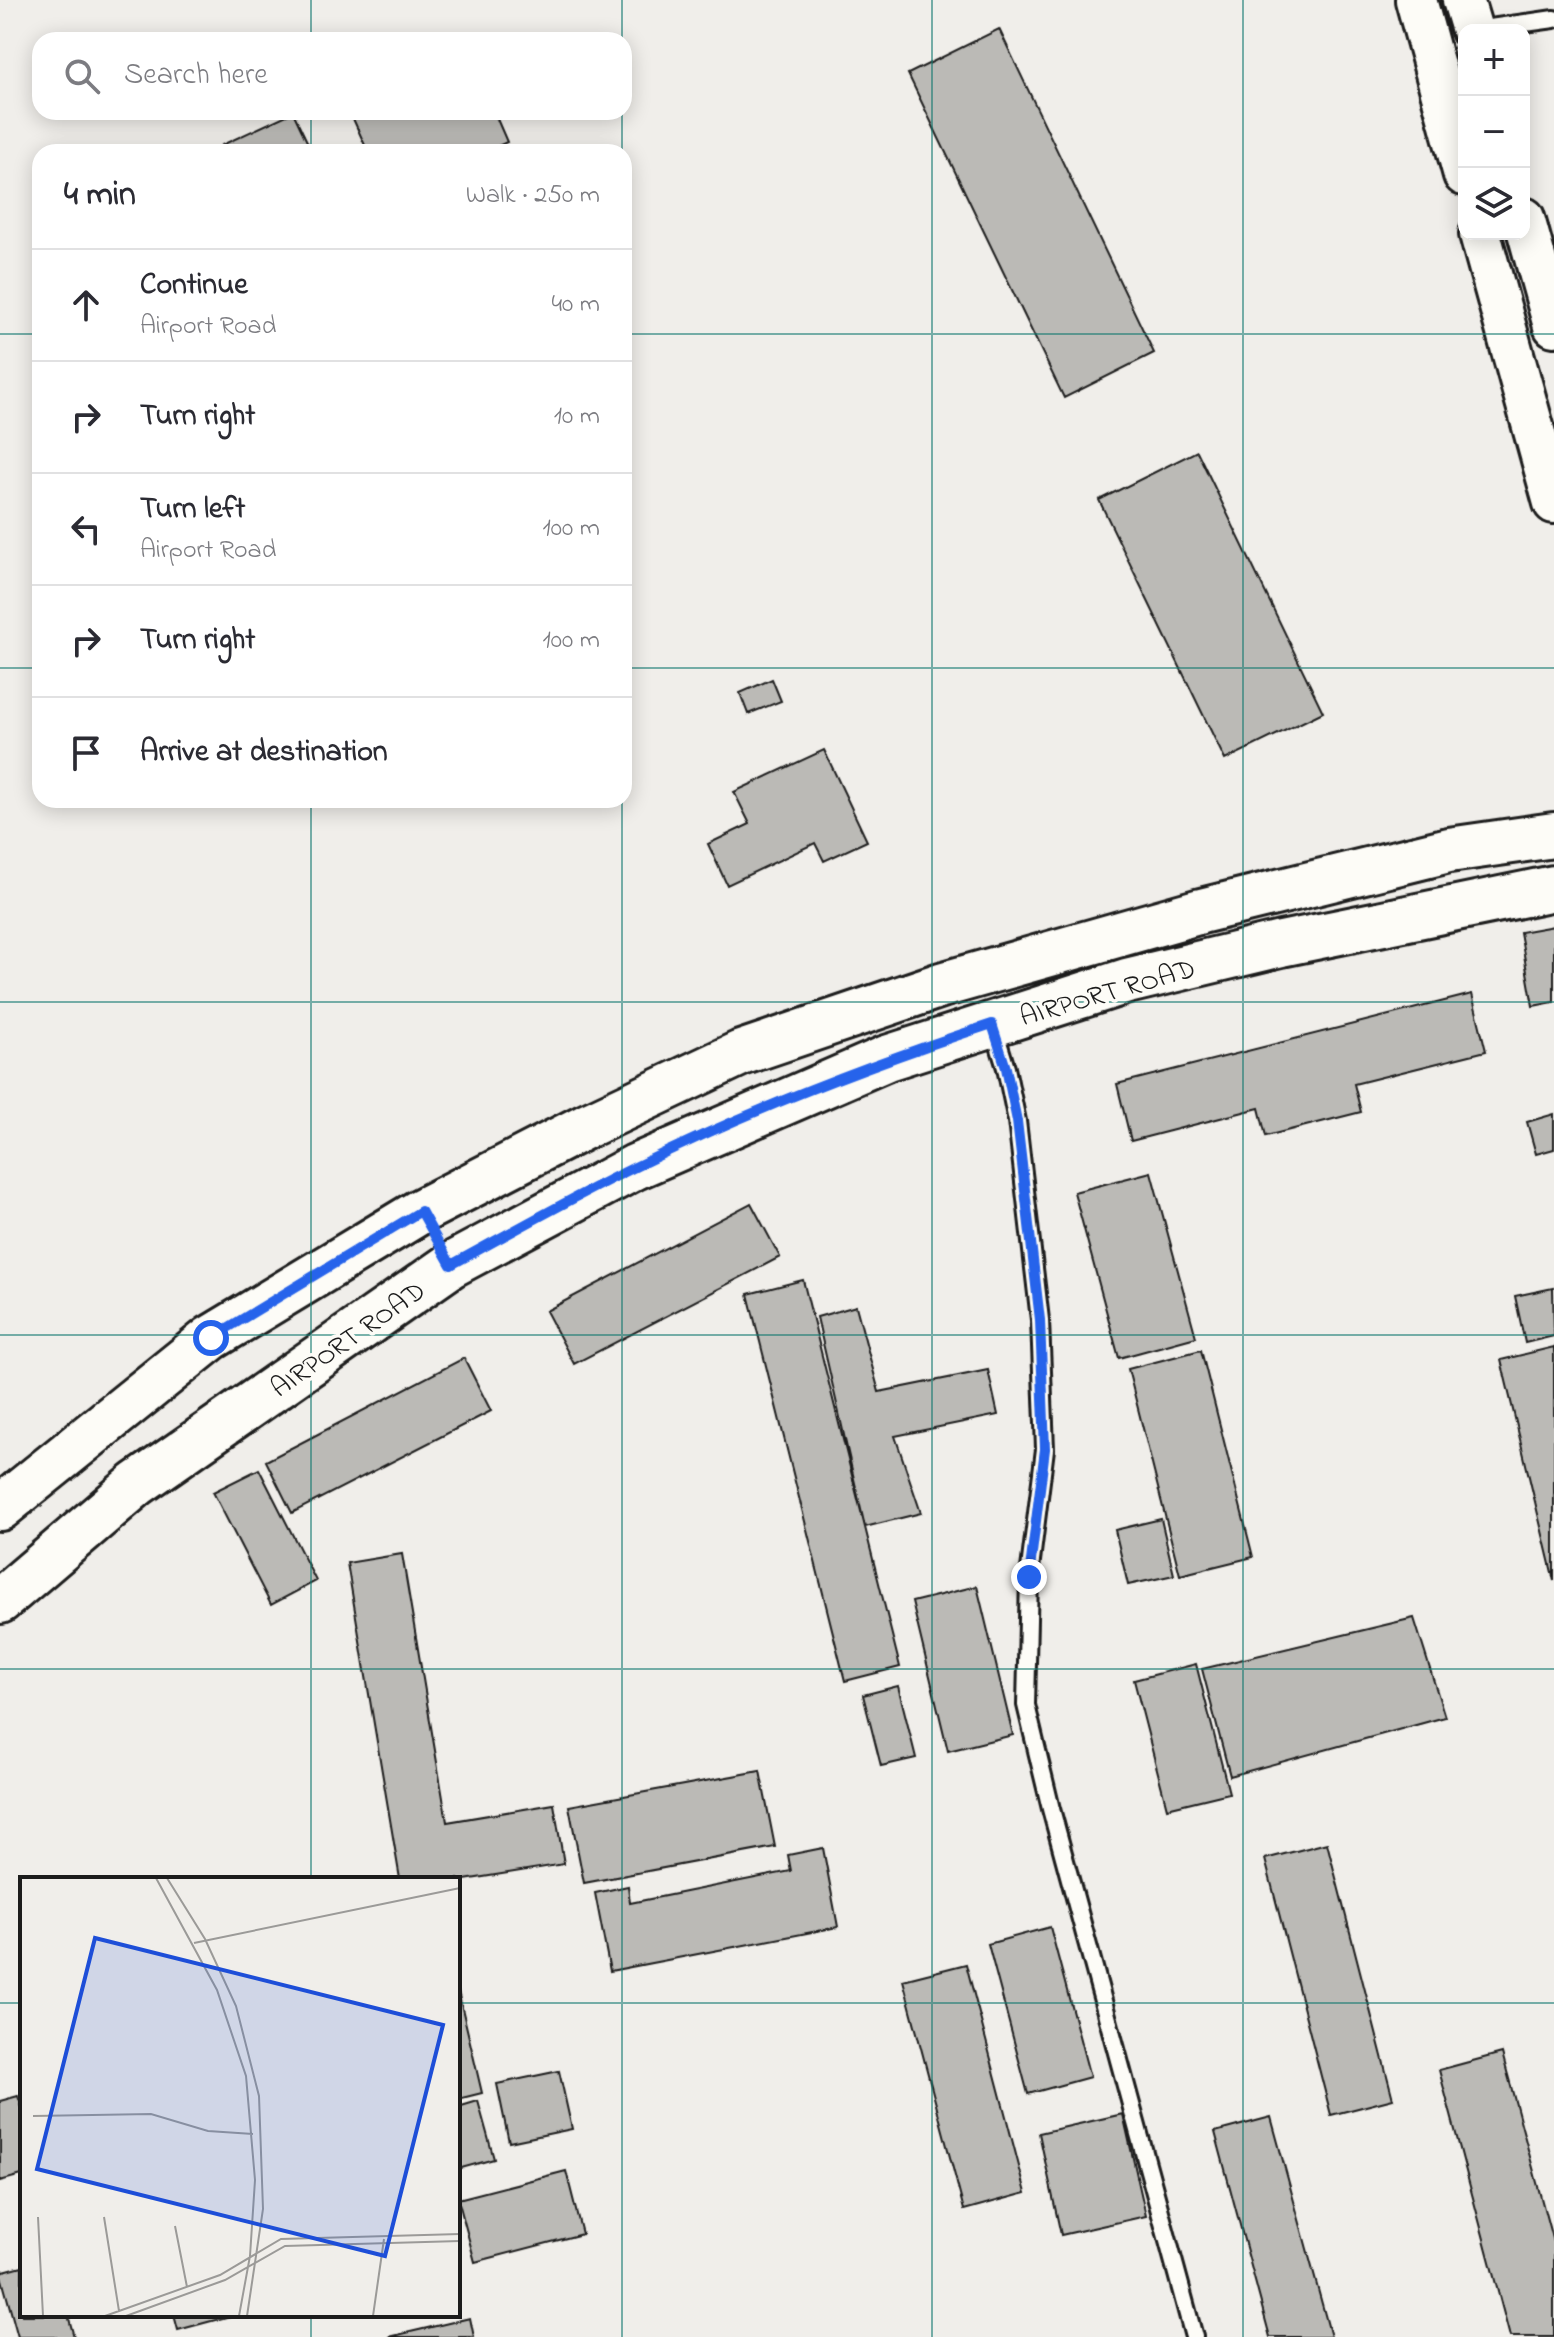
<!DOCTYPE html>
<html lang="en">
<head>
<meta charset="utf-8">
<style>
	:root { --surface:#fff; --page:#f2f2f3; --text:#2b2b33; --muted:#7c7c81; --line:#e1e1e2 }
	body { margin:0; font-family:"Indie Flower",sans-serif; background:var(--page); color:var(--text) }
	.controls { position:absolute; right:24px; top:24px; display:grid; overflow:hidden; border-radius:16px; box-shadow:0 4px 20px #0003 }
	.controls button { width:72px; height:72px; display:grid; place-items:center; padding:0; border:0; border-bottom:2px solid var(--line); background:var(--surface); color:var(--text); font:40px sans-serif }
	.stop { position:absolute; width:24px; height:24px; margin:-18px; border:6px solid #2563eb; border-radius:50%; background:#fff }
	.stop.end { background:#2563eb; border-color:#fff; box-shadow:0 2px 8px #0008 }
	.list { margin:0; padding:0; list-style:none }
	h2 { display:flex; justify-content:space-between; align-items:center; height:104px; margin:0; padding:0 32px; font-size:34px }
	h2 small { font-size:26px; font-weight:400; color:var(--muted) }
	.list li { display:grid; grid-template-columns:52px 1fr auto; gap:24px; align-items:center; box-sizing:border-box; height:112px; padding:0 32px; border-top:2px solid var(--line) }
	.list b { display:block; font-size:30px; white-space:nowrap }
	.list p { margin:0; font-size:26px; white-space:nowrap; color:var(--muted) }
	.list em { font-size:26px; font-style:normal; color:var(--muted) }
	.icon { flex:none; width:44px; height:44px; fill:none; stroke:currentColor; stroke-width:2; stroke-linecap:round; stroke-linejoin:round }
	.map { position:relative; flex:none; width:1554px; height:2337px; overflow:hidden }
	.search { position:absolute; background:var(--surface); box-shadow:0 4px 20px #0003; left:32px; top:32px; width:600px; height:88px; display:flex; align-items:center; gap:20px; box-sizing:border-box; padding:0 28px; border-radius:24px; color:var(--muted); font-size:30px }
	.panel { position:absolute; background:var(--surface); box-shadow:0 4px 20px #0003; left:32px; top:144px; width:600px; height:664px; border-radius:24px }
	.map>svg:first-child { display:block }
	.building { fill:#bbbab6; stroke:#1c1c1c; stroke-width:2 }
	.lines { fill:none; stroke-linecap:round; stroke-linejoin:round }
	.service-casing { stroke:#1c1c1c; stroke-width:22 }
	.tertiary-casing { stroke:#1c1c1c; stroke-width:46 }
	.secondary-casing { stroke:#1c1c1c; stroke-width:50 }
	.service { stroke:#fdfcf7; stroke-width:16 }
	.tertiary { stroke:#fdfcf7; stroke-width:40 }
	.secondary { stroke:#fdfcf7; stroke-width:44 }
	.route { stroke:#2563eb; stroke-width:10 }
	.grid { fill:none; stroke:#0f766e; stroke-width:2; stroke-opacity:0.55 }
	.labels { text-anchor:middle; stroke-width:7; stroke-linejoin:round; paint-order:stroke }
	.street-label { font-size:28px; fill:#1c1c1c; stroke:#fdfcf7 }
	.inset-road { fill:none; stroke:#9b9a98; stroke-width:2 }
	.view { fill:#1d4ed8; fill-opacity:0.15; stroke:#1d4ed8; stroke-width:4 }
	.inset-edge { fill:none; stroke:#1c1c1c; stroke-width:4 }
</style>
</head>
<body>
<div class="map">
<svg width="1554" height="2337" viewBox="0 0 1554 2337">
	<rect width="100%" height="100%" fill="#f0eeea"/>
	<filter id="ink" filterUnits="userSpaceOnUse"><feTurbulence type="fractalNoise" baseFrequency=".0125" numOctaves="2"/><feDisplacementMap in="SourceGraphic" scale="16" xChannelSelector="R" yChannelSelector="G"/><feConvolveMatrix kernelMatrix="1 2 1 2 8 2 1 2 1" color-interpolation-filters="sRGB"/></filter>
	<g filter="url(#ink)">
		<path class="building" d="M999,29L1154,353L1064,398L908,74Z
			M293,112L312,152H226L222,145Z
			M350,112H494L507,142L485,152H368Z
			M1197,451L1323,712L1225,760L1099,500Z
			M772,679L781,701L748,714L740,693Z
			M824,750L867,841L824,861L815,843L727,885L708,844L750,824L734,792Z
			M1554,926V1002L1533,1006L1520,932Z
			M1472,994L1486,1051L1354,1084L1361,1112L1266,1136L1259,1108L1131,1141L1117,1084Z
			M1554,1114V1149L1536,1154L1527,1122Z
			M1151,1172L1196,1337L1119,1358L1074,1192Z
			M751,1203L780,1257L574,1364L546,1311Z
			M803,1280L900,1667L845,1681L748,1294Z
			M1553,1288L1554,1336L1525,1343L1515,1296Z
			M856,1306L879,1392L988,1370L998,1415L895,1436L921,1513L865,1527L817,1317Z
			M1554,1347V1581L1501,1360Z
			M1201,1350L1253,1557L1180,1575L1128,1369Z
			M464,1358L491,1411L292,1513L266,1461Z
			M259,1469L316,1581L271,1605L213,1492Z
			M1161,1519L1174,1575L1128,1585L1115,1530Z
			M402,1554L447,1822L554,1804L564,1864L458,1881V1879H400L347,1563Z
			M977,1586L1013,1735L948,1751L912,1602Z
			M1414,1618L1445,1717L1230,1776L1202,1669Z
			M1196,1664L1229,1793L1167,1808L1134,1680Z
			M898,1686L916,1758L881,1766L863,1695Z
			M760,1771L775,1847L584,1883L569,1806Z
			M1327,1843L1393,2099L1331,2115L1265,1859Z
			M823,1848L838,1927L610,1971L595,1893L628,1886L630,1903L791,1871L788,1855Z
			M1050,1927L1090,2077L1028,2094L988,1944Z
			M966,1964L1026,2193L964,2210L903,1980Z
			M458,1991L482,2093L458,2099Z
			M1502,2053L1554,2246V2337H1510L1439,2070Z
			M559,2071L572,2129L509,2142L497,2084Z
			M18,2096L22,2108V2175L0,2181V2101Z
			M478,2101L494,2159L458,2169V2107Z
			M1123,2114L1146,2216L1061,2235L1039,2133Z
			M1271,2117L1331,2337H1270L1215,2132Z
			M566,2171L582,2234L475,2262L458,2199Z
			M22,2266V2315H68L74,2337H18L0,2272Z
			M174,2315H234L178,2330Z
			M470,2318L474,2337H389Z"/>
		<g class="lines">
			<defs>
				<path id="service" d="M1476,30L1554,19
					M993,1026L1006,1068L1017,1121L1040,1320L1045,1449L1029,1577L1026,1705L1051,1809L1194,2337"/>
				<path id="tertiary" d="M1416,0L1464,175
					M1463,0L1472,30
					M1524,218L1554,326
					M1480,234L1554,503"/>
				<path id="secondary" d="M0,1508L211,1338L421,1211L586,1126L741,1053L941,985L1201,911L1449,850L1554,835
					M0,1601L137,1484L451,1265L635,1167L887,1058L1127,981L1281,944L1554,888"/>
			</defs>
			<use href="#service" class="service-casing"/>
			<use href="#tertiary" class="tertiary-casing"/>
			<use href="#secondary" class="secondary-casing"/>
			<use href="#service" class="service"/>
			<use href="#tertiary" class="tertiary"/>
			<use href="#secondary" class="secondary"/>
		</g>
	</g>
	<g class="lines" filter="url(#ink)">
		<path class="route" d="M211,1338L421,1211L451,1265C512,1232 573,1197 635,1167C750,1110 870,1064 992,1024L1006,1068L1017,1121L1040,1320L1045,1449L1029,1577"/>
	</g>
	<path class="grid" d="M311,0V40M622,0V40M932,0V2337M1243,0V2337M311,112V152M622,112V152M0,334H40M624,334H1554M0,668H40M624,668H1554M311,800V1879M622,800V2337M0,1002H1554M0,1335H1554M0,1669H1554M0,2003H22M458,2003H1554M311,2315V2337"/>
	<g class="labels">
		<g class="street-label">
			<text transform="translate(1107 991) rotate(-16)" y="10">AIRPORT ROAD</text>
			<text transform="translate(347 1338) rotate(-35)" y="10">AIRPORT ROAD</text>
		</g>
	</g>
	<g transform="translate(20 1877)">
		<rect width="440" height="440" fill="#f0eeea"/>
		<path class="inset-road" d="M136,1L197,113L226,199L235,303L230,379L219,439M147,1L185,62L216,129L239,219L243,332L227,439M174,66L440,11M13,239L131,237L188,254L233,257M18,340L23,439M84,340L99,434M155,349L167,410M85,439L200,398L261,362L440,357M106,439L205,403L265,369L440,364M353,439L364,362"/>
		<path class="view" d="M75,61L423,148L365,379L17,292Z"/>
		<rect width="440" height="440" class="inset-edge"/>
	</g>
</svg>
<div class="controls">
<button>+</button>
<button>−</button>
<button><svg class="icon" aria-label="layers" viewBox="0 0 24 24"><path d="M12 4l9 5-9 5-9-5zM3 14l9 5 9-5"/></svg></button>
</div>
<div class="stop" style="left:211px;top:1338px"></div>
<div class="stop end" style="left:1029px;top:1577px"></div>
<div class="search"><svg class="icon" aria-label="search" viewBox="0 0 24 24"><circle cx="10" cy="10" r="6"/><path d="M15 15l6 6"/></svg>Search here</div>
<section class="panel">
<h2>4 min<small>Walk · 250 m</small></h2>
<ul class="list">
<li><svg class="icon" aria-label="ahead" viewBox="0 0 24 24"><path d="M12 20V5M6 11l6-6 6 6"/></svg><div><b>Continue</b><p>Airport Road</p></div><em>40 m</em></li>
<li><svg class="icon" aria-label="right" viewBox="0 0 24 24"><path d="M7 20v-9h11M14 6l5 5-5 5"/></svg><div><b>Turn right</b></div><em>10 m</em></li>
<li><svg class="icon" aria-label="left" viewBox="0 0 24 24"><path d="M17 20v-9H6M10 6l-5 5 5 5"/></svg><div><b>Turn left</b><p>Airport Road</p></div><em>100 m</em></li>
<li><svg class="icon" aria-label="right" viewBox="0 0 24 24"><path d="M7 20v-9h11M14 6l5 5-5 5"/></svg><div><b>Turn right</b></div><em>100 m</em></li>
<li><svg class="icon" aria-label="arrive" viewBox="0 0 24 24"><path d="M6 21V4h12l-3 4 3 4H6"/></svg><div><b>Arrive at destination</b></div></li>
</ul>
</section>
</div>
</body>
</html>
